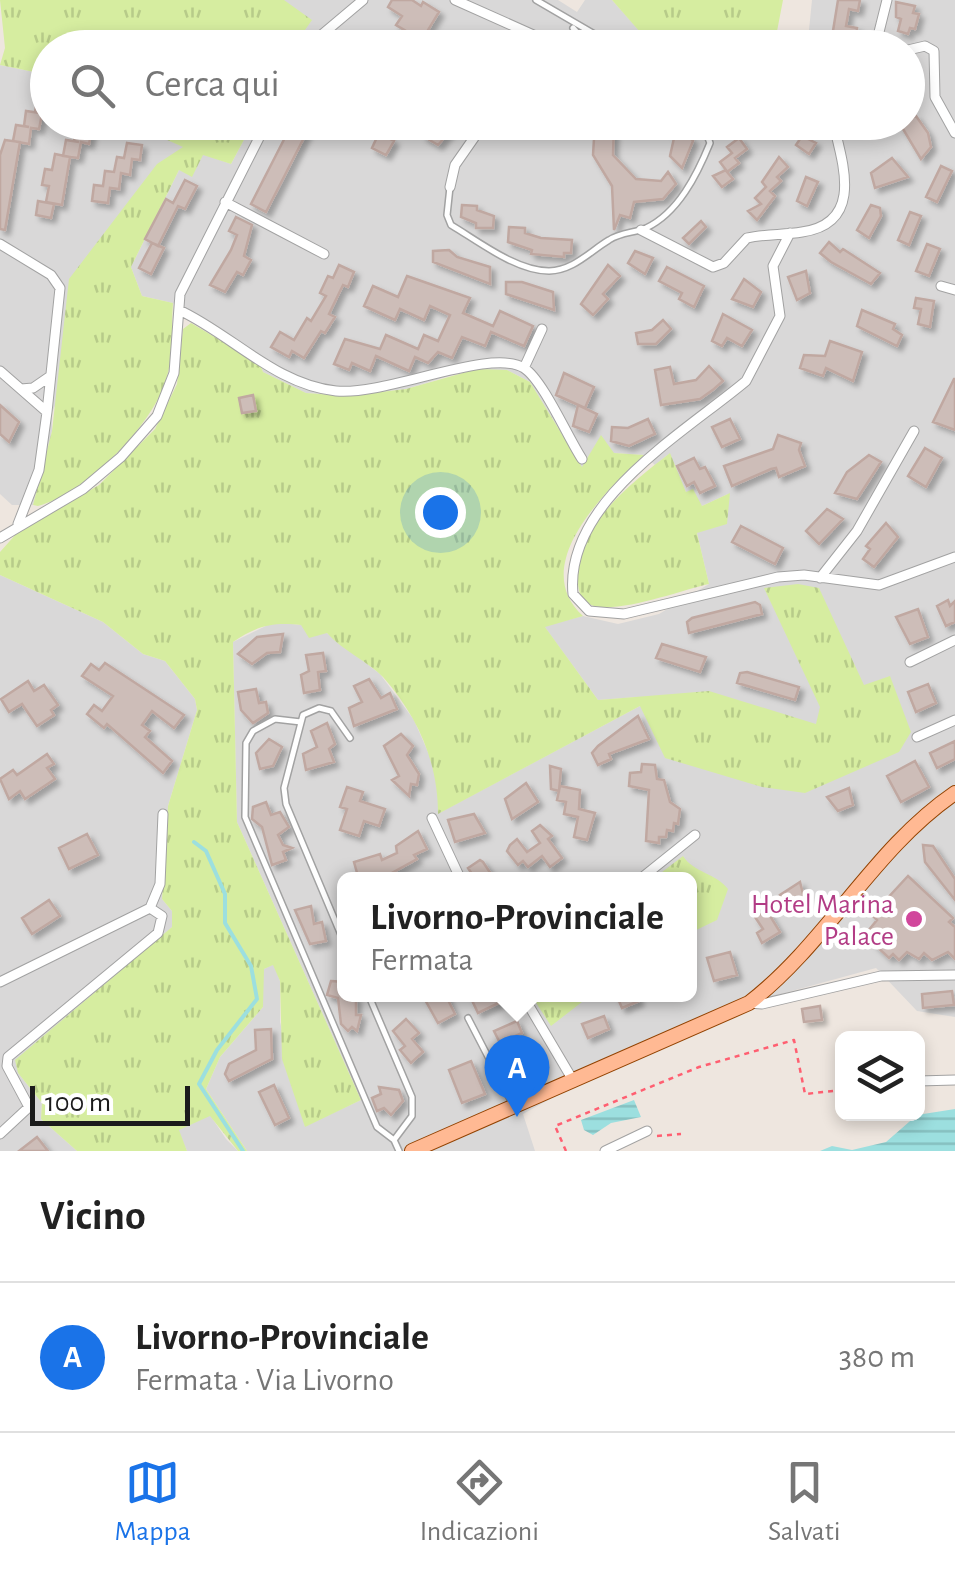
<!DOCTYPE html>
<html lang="it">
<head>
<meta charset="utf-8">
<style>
	:root { --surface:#fff; --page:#f2f2f2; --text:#222; --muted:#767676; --line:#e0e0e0; --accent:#1a73e8 }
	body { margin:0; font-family:"Alegreya Sans",sans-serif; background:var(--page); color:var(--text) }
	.controls { position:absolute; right:30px; bottom:30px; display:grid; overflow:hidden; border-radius:15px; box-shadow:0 5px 15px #0003 }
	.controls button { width:90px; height:90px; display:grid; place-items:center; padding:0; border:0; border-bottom:2px solid var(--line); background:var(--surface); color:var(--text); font:50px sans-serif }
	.scale { position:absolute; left:30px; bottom:25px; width:160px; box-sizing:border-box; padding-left:10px; border:5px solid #1b1b1b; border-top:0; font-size:28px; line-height:35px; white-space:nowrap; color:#1b1b1b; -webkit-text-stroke:8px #fff; paint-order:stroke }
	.you { position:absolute; left:440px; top:512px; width:35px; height:35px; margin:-25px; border:8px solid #fff; border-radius:50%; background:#1a73e8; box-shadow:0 0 0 15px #1a73e833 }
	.badge { display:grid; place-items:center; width:65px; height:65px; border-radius:50%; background:var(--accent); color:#fff; font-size:32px; font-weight:700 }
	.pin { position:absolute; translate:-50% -82px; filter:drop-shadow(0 2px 5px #0008) }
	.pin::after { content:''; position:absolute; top:52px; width:35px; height:30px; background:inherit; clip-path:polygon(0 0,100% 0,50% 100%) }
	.popup { position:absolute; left:337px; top:872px; width:360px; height:130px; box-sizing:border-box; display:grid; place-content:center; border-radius:15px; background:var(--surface); filter:drop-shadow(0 2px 8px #0005); font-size:32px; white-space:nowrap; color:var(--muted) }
	.popup b { font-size:38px; color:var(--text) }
	.popup::after { content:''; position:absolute; left:50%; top:100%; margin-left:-20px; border:20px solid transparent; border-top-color:var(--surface) }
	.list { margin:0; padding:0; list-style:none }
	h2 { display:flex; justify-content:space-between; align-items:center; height:130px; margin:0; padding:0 40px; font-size:42px }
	h2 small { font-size:32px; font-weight:400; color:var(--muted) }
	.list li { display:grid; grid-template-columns:65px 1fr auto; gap:30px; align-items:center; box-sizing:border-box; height:150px; padding:0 40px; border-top:2px solid var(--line) }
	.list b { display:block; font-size:38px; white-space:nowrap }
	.list p { margin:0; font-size:32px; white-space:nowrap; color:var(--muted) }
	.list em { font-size:32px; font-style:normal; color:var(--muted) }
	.icon { flex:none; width:55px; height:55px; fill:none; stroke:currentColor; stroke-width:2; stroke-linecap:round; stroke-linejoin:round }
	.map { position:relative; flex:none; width:955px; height:1151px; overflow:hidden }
	.search { position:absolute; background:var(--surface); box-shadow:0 5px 15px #0003; left:30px; right:30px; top:30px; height:110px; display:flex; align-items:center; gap:25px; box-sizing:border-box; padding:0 35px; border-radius:55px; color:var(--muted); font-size:38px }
	.sheet { height:280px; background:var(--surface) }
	nav { display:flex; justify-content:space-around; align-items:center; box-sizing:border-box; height:140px; border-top:2px solid var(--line); background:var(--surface); font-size:28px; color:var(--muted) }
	nav a { display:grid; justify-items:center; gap:5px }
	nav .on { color:var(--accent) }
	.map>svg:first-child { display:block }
	.residential { fill:#d9d8d8; fill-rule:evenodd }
	.grass { fill:url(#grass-tufts) }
	.water { fill:url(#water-rules) }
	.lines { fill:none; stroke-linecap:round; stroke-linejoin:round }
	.stream { stroke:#9cdfdf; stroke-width:4 }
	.building { fill:#cdbdb8; stroke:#c0a8a1; stroke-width:2.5; filter:url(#shadow) }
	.lane-casing { stroke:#a2a2a2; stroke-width:8 }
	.street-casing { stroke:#a2a2a2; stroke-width:11 }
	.primary-casing { stroke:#924200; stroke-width:16 }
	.path { stroke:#ff5f71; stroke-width:2.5; stroke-dasharray:5 5; stroke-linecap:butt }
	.lane { stroke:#fff; stroke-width:5 }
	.street { stroke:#fff; stroke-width:9 }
	.primary { stroke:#ffb993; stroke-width:14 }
	.hotel-dot { fill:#d1479c; stroke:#fff; stroke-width:4 }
	.labels { text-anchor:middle; stroke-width:9; stroke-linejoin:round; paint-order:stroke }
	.hotel-label { font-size:28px; fill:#b23c85; stroke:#fff; text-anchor:end }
</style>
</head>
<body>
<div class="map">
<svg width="955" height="1151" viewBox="0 0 955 1151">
	<defs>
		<pattern id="grass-tufts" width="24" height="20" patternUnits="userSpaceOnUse" patternTransform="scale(2.5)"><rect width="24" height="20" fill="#d6eda0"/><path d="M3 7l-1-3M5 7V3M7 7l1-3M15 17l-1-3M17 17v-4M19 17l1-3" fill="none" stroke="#b7cb89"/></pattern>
		<pattern id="water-rules" width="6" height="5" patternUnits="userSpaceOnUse" patternTransform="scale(2.5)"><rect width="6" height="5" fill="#9cdfdf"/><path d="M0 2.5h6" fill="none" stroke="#86bfbf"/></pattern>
		<filter id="shadow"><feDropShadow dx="4.5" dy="4.5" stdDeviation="2.5" flood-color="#0004"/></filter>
	</defs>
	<rect width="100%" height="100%" fill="#eee6df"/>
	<path class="residential" d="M284,0H558L577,12L585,0H612L654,47H293L296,42Z
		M812,0H955V1017L917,1011L876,968L770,997L669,1033L523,1114L535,1151H247L206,1089L220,1057L263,1007L260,981L264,969L274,964L280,981V1022L305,1126L361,1100L237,822L233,642L274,622L301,625L327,633L380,674L414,720L438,775L439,813L640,706L637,697L598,700L544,626L583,616L618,624L659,614L709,584L697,533L728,494L702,506L686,492L669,454L655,465L644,455L614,453L582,468L530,382L507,370L466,371L406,389L347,396L306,393L263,372L260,364L196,325L173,303L142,296L131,267L179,170L203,154L231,164L253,123L908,122V48L791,47L809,30ZM344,880H690V994H344Z
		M43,60L47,62L48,122L129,123L184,147L52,412V431L33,505H12L0,494V65L34,72Z
		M0,575L103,622L143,654L165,661L195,699L197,710L168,806L162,899L172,911V927L18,1073L42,1103L41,1119L77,1151H0Z
		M210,1115L226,1139L238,1151H187L178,1130Z"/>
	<path class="grass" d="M0,0H284L312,20L293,47L48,48L47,62L43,61L34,72L0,65L5,48Z
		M612,0H783L774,47L654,48Z
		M129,123H253L231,164L203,155L192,177L179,170L131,267L142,296L173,303C171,327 174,356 166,380C152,426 85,494 38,506L33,505L52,431L69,279L157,164L183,147Z
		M191,323L260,364L263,372L306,393L347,396L406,389L477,369L507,370L530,382L582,467L601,435L614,453L644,455C607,490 527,565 583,616L545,627L598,700L709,691L816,724L820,707L764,588L798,584L819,588L864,685L890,676L911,732L899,752L805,793L762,787L665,758L640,706L438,814C438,762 418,717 383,677C367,661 343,651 327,633L309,638L301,625C272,622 257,626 233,642L237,822L361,1100L305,1127L282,1059L280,981L273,965L264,969L263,1007L220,1057L206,1089L247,1151H238L210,1116L179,1130L187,1151H77L41,1119L42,1103L18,1073L15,1060L172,927V911L162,899L168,806L197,710L195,699L165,661L143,654L103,622L0,575V552L17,533L99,485L155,429L177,384L183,329Z
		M670,453L686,492L693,489L702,506L730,493L727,524L697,533L709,584C682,590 621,613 594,606C583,603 578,593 578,582C576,525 630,484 670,453Z
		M683,856C694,873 716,873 728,889L717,920L690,933V880L653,879Z
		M531,995H591L551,1026Z"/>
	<path class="water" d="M634,1100L641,1117L611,1123L593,1135L584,1130L581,1120Z
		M955,1109V1151H820L832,1146L852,1150L886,1142L917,1115Z"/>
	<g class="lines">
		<path class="stream" d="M194,842L206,851L225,894V923L251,966L257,999L217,1050L199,1084L243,1151"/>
	</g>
	<path class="building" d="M392,0H412L421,6L423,2L439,12L422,40L435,48H396L406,31L396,25L402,16L388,7Z
		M838,0H860L858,11L849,9L846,26L857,28L854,48H842L844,39L832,37Z
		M896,2L915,6L913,13L919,14L915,29L910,28L908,34L898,31L901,19L896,17Z
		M38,96L48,98V115L42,114L39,129L31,128L29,144L13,141L16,125L29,127L24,126L26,111L40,113L35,112Z
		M916,116L928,133L931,147L921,159L900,124Z
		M293,122H312L266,212L251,204Z
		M384,122H394L386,137L394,141L386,155L372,148Z
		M431,122H458L438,145L423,136Z
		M595,122H614L613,155L636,179L661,181L668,172L676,184L663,199L634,202L630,218L620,215L614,230L612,186L593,155Z
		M663,122H675L693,141L682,168L670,156L674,138Z
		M76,126L92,129L89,144L81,142L78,158L63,156L66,140L79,142L74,141Z
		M802,136L816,143L809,154L796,145Z
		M739,138L747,149L735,158L739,163L727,172L733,179L722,187L713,176L726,170L720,162L732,153L727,147Z
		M5,140L20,142L5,230L0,229V155Z
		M127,143L142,145L140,160L132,159L130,175L121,173L119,189L110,188L108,203L92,201L94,185L103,186L105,171L114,172L117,157L124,158Z
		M55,154L70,157L62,205L46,202L49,186L42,185L45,169L52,170Z
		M779,157L788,167L777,177L781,181L770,191L775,196L757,220L748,211L761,204L755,198L766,187L762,182Z
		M892,158L908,177L875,188L871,173Z
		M941,166L952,171L937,202L926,197Z
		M806,177L818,182L807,206L797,201Z
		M185,180L197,186L185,209L178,206L158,246L145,239L166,199L173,203Z
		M38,201L54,204L51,218L36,215Z
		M462,205L477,206V210L494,216L493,228H476V223L461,217Z
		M871,205L880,208L881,216L869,238L857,230Z
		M910,212L921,216L909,245L898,240Z
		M236,217L252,225L244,256L251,260L243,275L237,272L225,292L210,285L231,250L237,235L229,231Z
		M701,221L706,227L689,244L683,238Z
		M509,227L525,228V233L541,238L572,240L571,253H564V257L531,254L532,250L508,242Z
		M829,242L840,252L843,249L880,273L871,284L831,262L820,253Z
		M152,243L164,248L151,274L139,268Z
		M927,244L940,249L929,276L916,271Z
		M449,250L457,257L490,267V284L433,262V251Z
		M635,251L653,258L645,274L628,263Z
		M339,265L354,272L348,287L343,285L329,314L335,317L325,333L321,331L304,358L292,351L289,357L271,347L280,332L294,340L307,318L311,321L326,296L320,293L328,276L333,278Z
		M608,265L620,276L603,294L608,299L593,315L581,304Z
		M667,267L704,286L694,307L679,299L682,293L659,281Z
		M806,271L810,293L797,300L788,277Z
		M407,276L470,298L463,313L493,326L500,311L533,326L524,346L491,332L485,346L462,337L452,358L438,352L428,363L415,357L409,371L376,356L370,371L352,363L349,370L334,364L345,339L380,349L386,335L418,349L424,335L438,341L450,315L430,306L424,320L400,309L395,320L364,306L373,286L398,297Z
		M744,279L761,292L753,307L732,299Z
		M506,282H522L553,292L554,310L506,294Z
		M916,298L934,301L930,327L918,324L921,309L914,308Z
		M862,310L895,324L893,329L902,335L897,346L857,326Z
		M723,314L752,330L742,346L727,338L722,346L712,341Z
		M663,320L671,329L656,344H638L636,333L652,330Z
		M830,341L862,352L853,381L826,368L823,376L800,368L804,355L825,356Z
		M709,366L723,381L714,389L700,399L661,405L655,370L670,367L674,384L696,380Z
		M564,373L594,387L585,408L556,395Z
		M954,379H955V430L933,422Z
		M253,395L256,411L242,413L239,398Z
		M0,405L19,422L9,442L0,434Z
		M578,405L597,414L589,432L573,426Z
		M648,419L655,434L629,446L611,441L612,427L628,428Z
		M730,419L740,439L722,447L712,427Z
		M778,435L801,443L799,450L805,466L779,477L776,468L771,469L732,486L724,466L773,449Z
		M925,448L942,458L926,487L908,476Z
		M869,455L881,462L857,499L835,493L847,472Z
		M694,458L700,469L705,467L715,486L700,493L694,482L687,486L677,466Z
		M827,509L843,519L819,544L806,531Z
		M886,523L898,537L874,567L863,559L870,549L866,546Z
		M741,526L783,548L775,564L732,542Z
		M948,600L950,606L955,601V622L946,626L937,606Z
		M755,602L760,605L762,614L689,633L687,622L692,618Z
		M918,609L928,637L910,644L896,617Z
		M283,634L280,652L267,653L252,664L238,654L257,637Z
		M662,644L706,657L700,672L656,658Z
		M323,653L326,671L318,672L320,690L304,693L301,675L309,671L306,655Z
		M105,663L184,715L174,728L152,711L142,725L150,731L145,737L172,761L163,773L107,724L104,728L87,714L94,705L102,711L113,696L82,676L91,664L99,670Z
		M747,672L799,687L795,700L737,683L740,673Z
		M369,679L381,698L390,693L397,709L354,726L349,708L362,702L354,686Z
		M28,681L34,691L44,685L58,705L51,710L54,715L37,726L22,704L9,712L1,699Z
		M928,684L936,703L916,712L908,692Z
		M256,689L259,703L266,702L268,713L253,723L241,710L238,692Z
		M638,716L649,739L609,754L611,759L598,765L592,753L598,746Z
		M327,723L335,744L329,749L334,762L306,770L303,754L317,747L311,731Z
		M401,734L413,746L407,755L419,774L417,785L411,784L409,796L392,780L399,776L384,746Z
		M269,739L282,747L273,766L260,769L256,753Z
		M955,741V759L937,768L930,753Z
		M47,754L54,764L47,768L55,779L25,799L20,791L9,799L0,779L13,770L17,775Z
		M915,761L929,787L901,802L887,776Z
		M642,764L655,765L657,779L664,780L670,802L680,809L678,824L674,823L673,831L667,830L666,837H659V843L646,841L649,790L629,786L630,773L641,772Z
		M550,766L561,769L559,791L551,789Z
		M526,783L538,802L512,819L505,799Z
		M560,786L580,790L579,809L595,813L587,840L574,837L578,817L564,814L566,802L557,800Z
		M347,787L363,792L360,801L385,809L379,826L364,821L359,836L340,830L347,809L340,807Z
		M849,788L853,805L838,811L827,797Z
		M266,802L271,815L280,812L289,827L278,835L283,845L292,848L283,852L286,860L272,865L262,827L252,819L253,807Z
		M474,814L485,833L455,842L448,820Z
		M540,825L552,836L548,839L562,858L550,867L542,856L528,867L523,861L518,865L507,851L510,845L517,839L527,852L540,843L532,831Z
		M418,831L427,849L414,855L417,859L379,880H359L354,862L380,854L382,860L397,853L396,846Z
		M87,834L98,855L69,869L59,848Z
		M923,845L933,846L955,879V900L925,862Z
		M480,860L483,862L495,880H476L468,868Z
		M908,876L953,918L949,922L955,927V959L948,952L932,960L924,953L919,959L907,952L899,960L893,954L889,958L873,943L876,940L867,932L877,920L872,915Z
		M800,882L804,898L793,906L789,900L785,903L780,895Z
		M49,900L60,916L32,934L22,918Z
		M311,906L314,924L322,922L326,941L310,944L295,910Z
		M767,911L780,932L762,943L757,933L763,929L755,917Z
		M730,952L737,975L714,981L707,958Z
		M331,981L344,982V994L356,998V1015H361L357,1031L352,1027L348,1031L341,1024L338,998L327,995Z
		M952,991L954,1005L923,1008L922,994Z
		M430,994H445L455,1014L438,1023L424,998Z
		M469,994H500L503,1001L478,1013Z
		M616,994H636L639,1001L622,1008Z
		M820,1006L822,1020L804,1022L802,1009Z
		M604,1016L609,1029L588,1038L582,1024Z
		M406,1019L419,1033L412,1039L423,1052L411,1063L400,1050L405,1046L393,1031Z
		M517,1021L522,1033L500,1043L494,1031Z
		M271,1029L272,1059L229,1081L225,1074L229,1064L256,1050L255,1030Z
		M471,1061L485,1094L462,1103L449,1070Z
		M274,1085L289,1118L275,1125L259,1092Z
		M379,1087L399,1090L403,1101L391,1115L384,1108L377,1111L372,1098L381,1094Z
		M37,1137L48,1151H19Z"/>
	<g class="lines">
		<defs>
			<path id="lane" d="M536,0L608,42
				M573,28L591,48
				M598,48L608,42L615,48
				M450,187L447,215L451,225C478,241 516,271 549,271C574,270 589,252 609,240C621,232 634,233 646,228C678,213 697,175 710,143L702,122
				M301,722L275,719L253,731L246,743L245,817L377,1127L394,1140L399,1151
				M344,942L286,804L284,788L303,715L319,708L331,711L350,738
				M368,994L412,1097V1116L394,1140
				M468,1018L513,1105"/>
			<path id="street" d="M455,0L538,37L543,48
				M306,48L363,0
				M875,48L887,0
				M908,50L925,46L934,51L935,97L955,133
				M450,187L455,165L485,122
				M225,202L324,254
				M641,230L713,267L724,263L747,238C765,234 784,235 802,232C864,223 843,164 833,122
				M790,233L773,266L780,316L746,381C684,433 564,502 573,594L589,611L624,614L778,577L804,575L879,585L955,557
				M0,244L51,275L60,288L47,412
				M941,286L955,290
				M179,310C231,334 276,385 336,391C386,396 491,347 524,368C543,380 568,438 582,459
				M524,368L542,329
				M0,371L47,412L39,470L18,524
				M21,389L33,388L49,377
				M0,538L83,489L121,457L157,416L174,373L180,294L267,122
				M820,578L857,531L914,431
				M910,662L955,640
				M917,737L955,720
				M432,818L461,880
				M639,880L695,835
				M150,908L160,884L163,814
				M0,982L150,908L162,916L158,933L8,1057L7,1066L29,1107L0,1134
				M522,994L574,1082
				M749,1003L762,1004L881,976L955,975
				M918,1081L955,1080
				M605,1151L647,1131"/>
			<path id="primary" d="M412,1151L749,1003C827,943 874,848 955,793"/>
		</defs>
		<use href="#lane" class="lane-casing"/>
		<use href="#street" class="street-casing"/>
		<use href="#primary" class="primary-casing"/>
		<path class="path" d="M657,1136L681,1134
			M566,1151L555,1126L699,1067L794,1040L805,1094L842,1090"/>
		<use href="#lane" class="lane"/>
		<use href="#street" class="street"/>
		<use href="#primary" class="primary"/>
	</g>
	<circle class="hotel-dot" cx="914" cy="919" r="10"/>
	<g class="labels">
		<g class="hotel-label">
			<text x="894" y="913">Hotel Marina<tspan x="894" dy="32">Palace</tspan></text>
		</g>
	</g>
</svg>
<div class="controls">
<button><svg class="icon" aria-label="layers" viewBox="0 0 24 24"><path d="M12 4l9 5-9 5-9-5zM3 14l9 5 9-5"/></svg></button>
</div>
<div class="scale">100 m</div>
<div class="you"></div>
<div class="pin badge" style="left:517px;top:1117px">A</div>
<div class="popup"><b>Livorno-Provinciale</b>Fermata</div>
<div class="search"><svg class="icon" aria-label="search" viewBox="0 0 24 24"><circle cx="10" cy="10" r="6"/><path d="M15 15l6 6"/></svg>Cerca qui</div>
</div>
<section class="sheet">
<h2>Vicino<small></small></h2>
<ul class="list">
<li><span class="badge">A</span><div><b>Livorno-Provinciale</b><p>Fermata · Via Livorno</p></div><em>380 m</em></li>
</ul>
</section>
<nav>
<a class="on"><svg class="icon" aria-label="map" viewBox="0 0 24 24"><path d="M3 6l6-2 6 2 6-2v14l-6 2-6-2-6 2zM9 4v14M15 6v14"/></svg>Mappa</a>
<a><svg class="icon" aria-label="directions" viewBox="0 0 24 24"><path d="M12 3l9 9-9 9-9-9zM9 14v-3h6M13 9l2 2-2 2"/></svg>Indicazioni</a>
<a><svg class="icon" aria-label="saved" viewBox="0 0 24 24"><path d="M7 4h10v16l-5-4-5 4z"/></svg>Salvati</a>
</nav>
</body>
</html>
